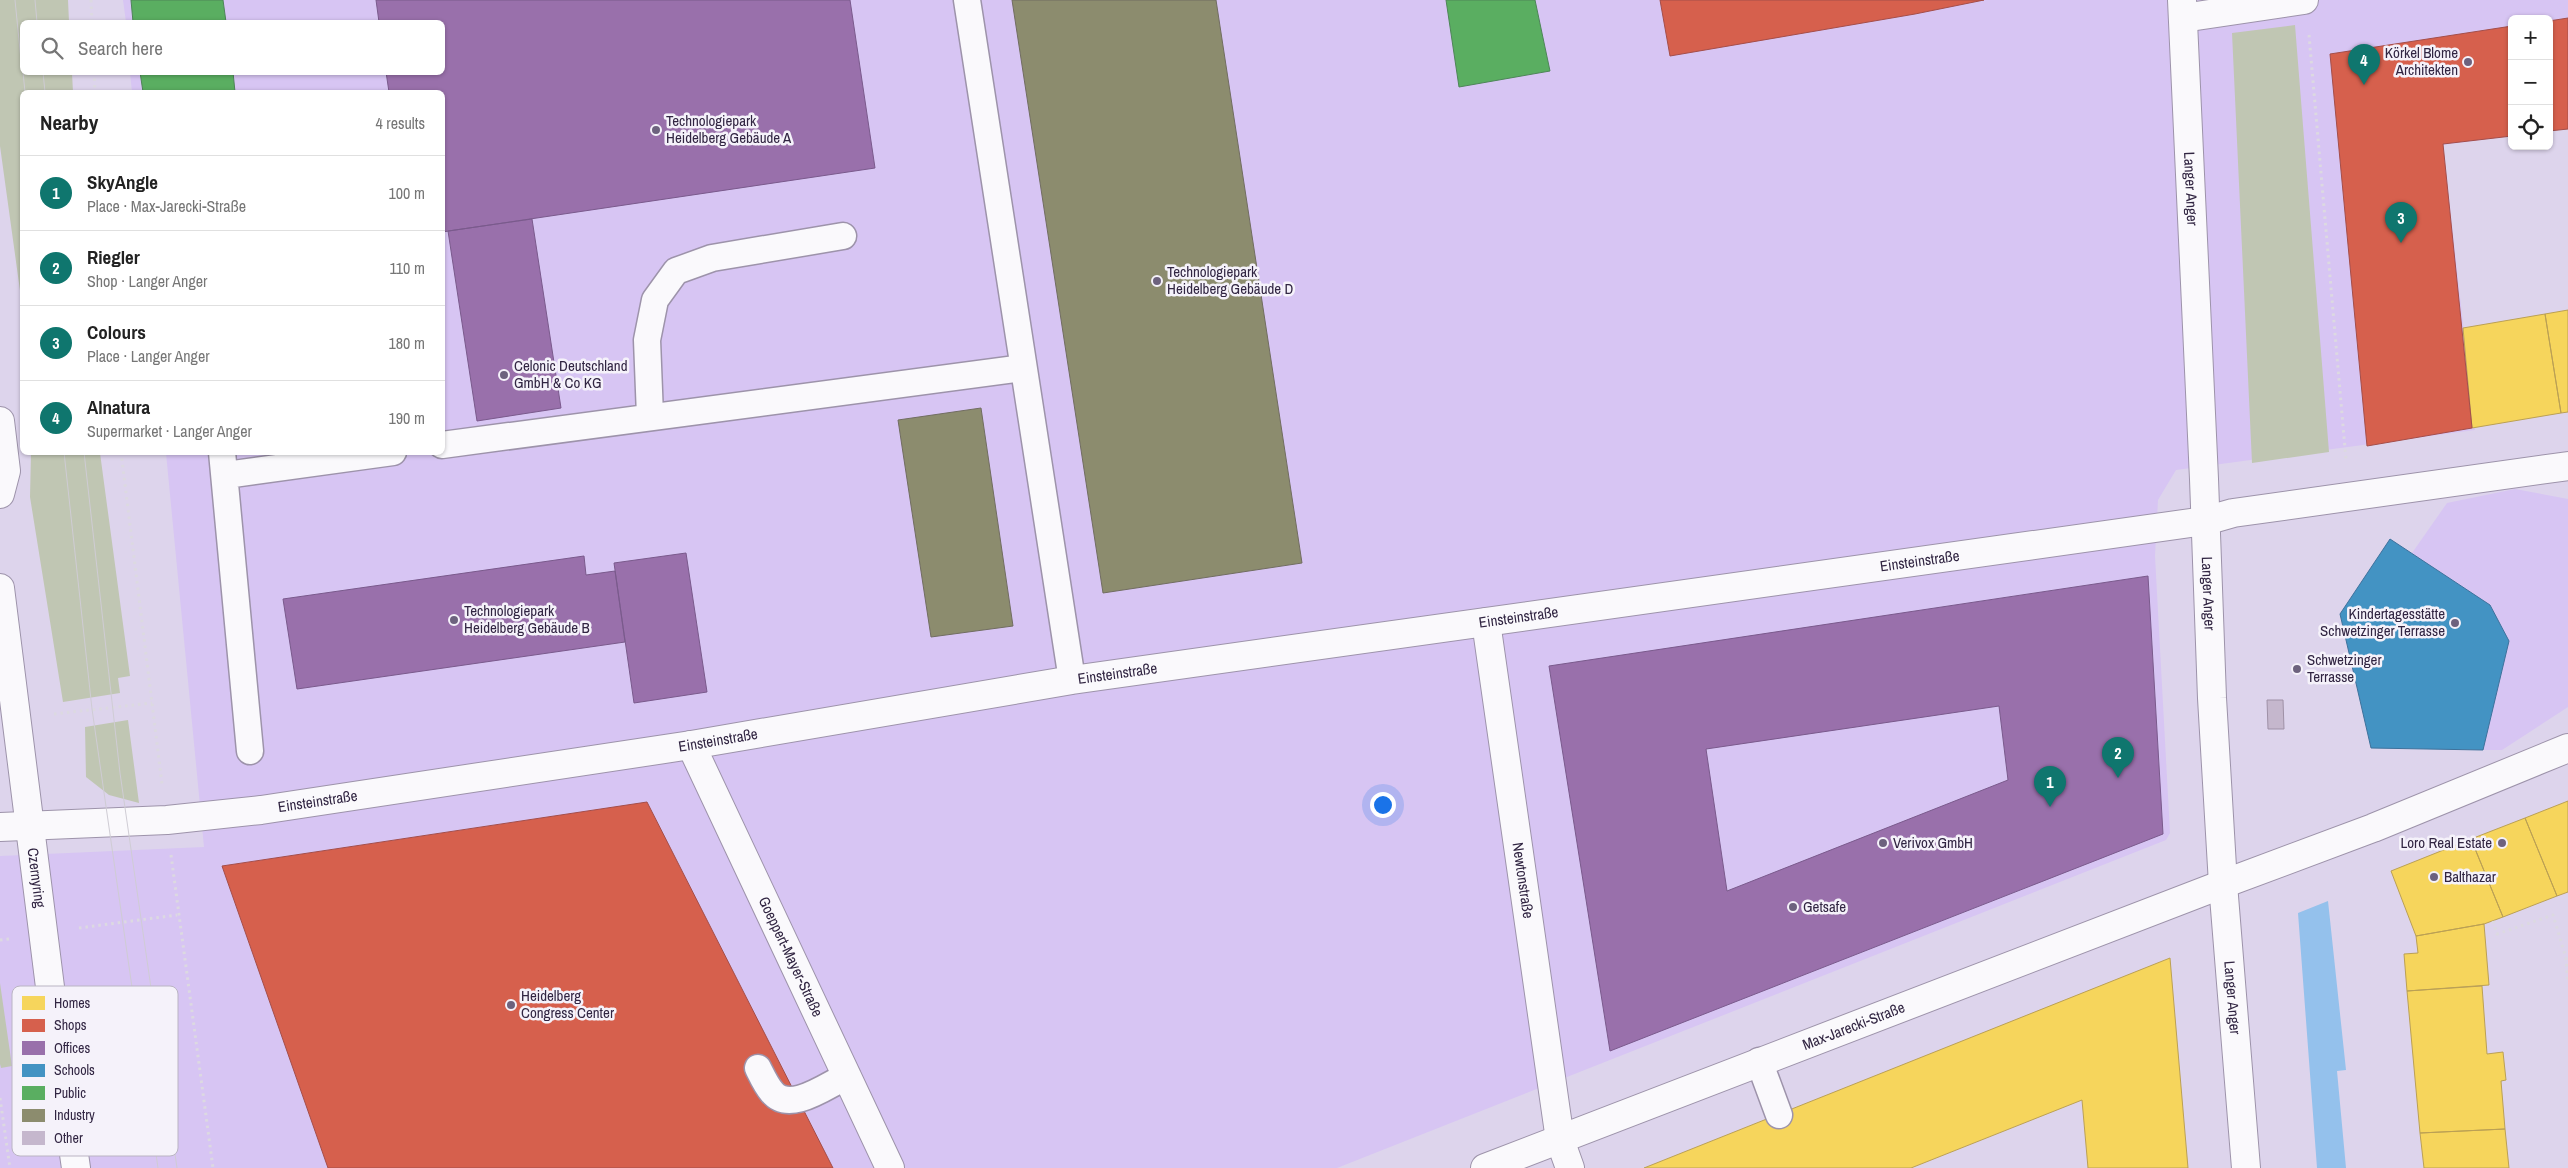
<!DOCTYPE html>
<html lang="en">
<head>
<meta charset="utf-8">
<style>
	:root { --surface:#fff; --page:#f2f2f2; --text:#222; --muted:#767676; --line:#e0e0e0; --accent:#0f766e }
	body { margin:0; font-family:"Archivo Narrow",sans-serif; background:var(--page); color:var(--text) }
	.controls { position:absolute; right:15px; top:15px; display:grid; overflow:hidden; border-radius:8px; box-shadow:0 1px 4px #0004 }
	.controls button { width:45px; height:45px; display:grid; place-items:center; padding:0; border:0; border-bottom:1px solid var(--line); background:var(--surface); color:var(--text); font:25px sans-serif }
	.you { position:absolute; left:1382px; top:804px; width:18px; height:18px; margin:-12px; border:4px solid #fff; border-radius:50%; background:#1a73e8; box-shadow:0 0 0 8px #1a73e833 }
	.badge { display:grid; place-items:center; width:32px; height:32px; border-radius:50%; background:var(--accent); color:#fff; font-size:16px; font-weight:700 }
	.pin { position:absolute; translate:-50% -41px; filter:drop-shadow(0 1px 2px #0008) }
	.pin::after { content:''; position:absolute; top:26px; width:18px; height:15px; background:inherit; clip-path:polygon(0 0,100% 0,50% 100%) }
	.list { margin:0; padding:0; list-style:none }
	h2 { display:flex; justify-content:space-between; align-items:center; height:65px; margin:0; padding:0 20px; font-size:21px }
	h2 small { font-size:16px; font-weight:400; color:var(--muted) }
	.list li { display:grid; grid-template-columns:32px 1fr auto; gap:15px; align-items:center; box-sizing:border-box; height:75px; padding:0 20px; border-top:1px solid var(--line) }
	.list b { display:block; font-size:19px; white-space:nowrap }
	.list p { margin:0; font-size:16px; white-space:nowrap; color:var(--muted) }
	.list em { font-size:16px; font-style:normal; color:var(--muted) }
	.icon { flex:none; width:28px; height:28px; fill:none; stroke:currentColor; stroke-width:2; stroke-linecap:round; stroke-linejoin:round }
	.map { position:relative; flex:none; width:2568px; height:1168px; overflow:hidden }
	.search { position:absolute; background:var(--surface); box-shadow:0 1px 4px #0004; left:20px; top:20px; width:425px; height:55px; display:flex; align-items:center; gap:12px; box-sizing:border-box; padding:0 18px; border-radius:8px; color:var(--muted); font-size:19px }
	.panel { position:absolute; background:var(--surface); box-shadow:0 1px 4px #0004; left:20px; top:90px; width:425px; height:365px; border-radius:8px }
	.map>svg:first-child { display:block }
	.built { fill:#d7c5f3 }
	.green { fill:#c0c6b3 }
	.water { fill:#94c1ec }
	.homes { fill:#f6d55c; stroke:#bba054 }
	.shops { fill:#d6604d; stroke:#a44e4a }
	.offices { fill:#9970ab; stroke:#7a5a8c; fill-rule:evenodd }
	.schools { fill:#4393c3; stroke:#3e729c }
	.public { fill:#5aae61; stroke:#4e8558 }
	.industry { fill:#8c8c6e; stroke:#716d61 }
	.building { fill:#c5b7cd; stroke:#9f91a7 }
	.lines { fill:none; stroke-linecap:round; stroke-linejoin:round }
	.service-casing { stroke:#9d93aa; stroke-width:29 }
	.minor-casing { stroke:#9d93aa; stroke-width:30 }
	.secondary-casing { stroke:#9d93aa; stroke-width:30 }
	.path { stroke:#dcd9e1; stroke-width:3; stroke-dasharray:2.5 4; stroke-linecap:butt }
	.service { stroke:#faf9fc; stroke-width:26 }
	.minor { stroke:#faf9fc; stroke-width:28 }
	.secondary { stroke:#faf9fc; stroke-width:28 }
	.tram { stroke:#cfccd4; stroke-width:1 }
	.poi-dot { fill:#6d627e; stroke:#f5f2fa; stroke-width:2 }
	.labels { text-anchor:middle; stroke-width:5; stroke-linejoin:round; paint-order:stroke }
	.poi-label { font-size:15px; fill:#312542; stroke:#f5f2fa; text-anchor:start }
	.street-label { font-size:15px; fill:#312542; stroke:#f5f2fa }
	.key { fill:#f5f2fa; stroke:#bab4c3; stroke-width:1 }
	.key-label { font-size:14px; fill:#312542 }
</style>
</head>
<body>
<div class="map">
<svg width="2568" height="1168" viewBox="0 0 2568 1168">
	<rect width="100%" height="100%" fill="#ddd4ec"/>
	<path class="built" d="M123,0H2568V129L2549,131V19H2512V136L2443,145L2475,430L2176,470L2158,500L2155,556L2170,833L2166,840L1337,1168H0V856L204,847L166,453L442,452V92H132L130,73L442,72V22H126Z
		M2515,489L2568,499V707L2502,750H2483L2340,614L2390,539L2412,553L2447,503Z"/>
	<path class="green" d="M0,0H68L69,22H22V72L72,73L73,92H22V305L0,146Z
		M2295,25L2329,452L2252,463L2232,33Z
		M31,453H100L130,676L118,678L120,693L63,702L30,497Z
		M128,720L139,803L109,795L86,777L85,727Z
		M0,983L12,1066L1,1068L0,1064Z"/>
	<path class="water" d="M2328,901L2346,1070L2337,1071L2346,1168H2317L2298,913Z"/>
	<path class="homes" d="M2568,310V412L2561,413L2545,314Z
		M2545,314L2561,413L2472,428L2463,328Z
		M2568,801V892L2557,896L2525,818Z
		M2525,818L2557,896L2503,917L2471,839Z
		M2471,839L2503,917L2484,924L2416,936L2391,871Z
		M2484,924L2489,985L2407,991L2404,954L2418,953L2416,936Z
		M2170,958L2188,1168H2088L2082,1100L1911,1168H1644Z
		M2482,986L2487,1054L2503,1052L2506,1080L2501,1081L2505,1129L2420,1133L2407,991Z
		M2505,1129L2509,1168H2424L2420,1133Z"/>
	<path class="shops" d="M1660,0H1984L1915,14L1670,56Z
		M2568,18V129L2549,131V21Z
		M2512,26V136L2443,144L2472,428L2367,446L2330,54Z
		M647,802L833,1168H328L222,866Z"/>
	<path class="offices" d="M376,0H850L875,168L442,232V92H389L386,72H442V22H379Z
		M532,219L561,408L477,421L448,231Z
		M686,553L707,692L634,703L614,563Z
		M584,556L586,575L615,571L625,642L297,689L283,599Z
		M2148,576L2163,834L1610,1051L1549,666ZM1999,706L2008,780L1727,891L1706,749Z"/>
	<path class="schools" d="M2390,539L2490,605L2509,641L2483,750L2371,748L2340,614Z"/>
	<path class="public" d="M131,0H223L226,22H133Z
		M1446,0H1535L1550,71L1459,87Z
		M140,72H233L235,92H143Z"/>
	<path class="industry" d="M1012,0H1216L1302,563L1103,593Z
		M981,408L1013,626L931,637L898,420Z"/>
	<path class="building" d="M2267,700H2283L2284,729H2268Z"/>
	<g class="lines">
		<defs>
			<path id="service" d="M967,0L1072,680
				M650,416L647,340L655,300L676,271L712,258L843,236
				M442,445L1023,368
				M222,452L250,751
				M226,475L393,452
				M1759,1061L1779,1115
				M758,1068C762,1076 766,1085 772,1092C790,1114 827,1085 847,1076"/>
			<g id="minor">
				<path id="s1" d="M2182,0L2204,479L2212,698L2223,884L2246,1168"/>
				<path d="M2183,18L2304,0"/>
				<path id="s2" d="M1486,622L1560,1140L1570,1168"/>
				<path id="s3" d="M691,745L890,1168"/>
				<path id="s4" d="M0,827L167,820L261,810L691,745L1072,680L2205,521L2233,513L2568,466"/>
				<path id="s5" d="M1485,1168L2223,884L2373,828L2568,748"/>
			</g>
			<g id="secondary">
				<path d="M0,421L6,471L0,494"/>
				<path id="s6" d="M0,588L50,987L76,1168"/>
			</g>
		</defs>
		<use href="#service" class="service-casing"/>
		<use href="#minor" class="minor-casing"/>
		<use href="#secondary" class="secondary-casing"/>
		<path class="path" d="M91,0L92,22
			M2309,35L2346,460
			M94,72L95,92
			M121,452L162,784
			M54,714L152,703
			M171,855L213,1168
			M2493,921L2497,934L2553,915L2566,958L2568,983
			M79,928L177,915
			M0,940L9,939
			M0,1098L10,1168"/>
		<use href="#service" class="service"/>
		<use href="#minor" class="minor"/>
		<use href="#secondary" class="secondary"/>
		<path class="tram" d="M15,0L22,70
			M35,0L37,22
			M23,72L25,92
			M43,72L45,92
			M64,452L92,709L158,1168
			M84,452L120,773L177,1168"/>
	</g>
	<g class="poi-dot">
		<circle cx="2468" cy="62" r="5"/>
		<circle cx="656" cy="130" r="5"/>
		<circle cx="1157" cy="281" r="5"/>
		<circle cx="504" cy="375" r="5"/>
		<circle cx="454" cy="620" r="5"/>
		<circle cx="2455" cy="623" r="5"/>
		<circle cx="2297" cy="669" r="5"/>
		<circle cx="1883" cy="843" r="5"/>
		<circle cx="2502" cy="843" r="5"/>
		<circle cx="2434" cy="877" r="5"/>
		<circle cx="1793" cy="907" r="5"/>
		<circle cx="511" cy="1005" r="5"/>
	</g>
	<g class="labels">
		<g class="poi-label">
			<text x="2458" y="58" text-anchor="end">Körkel Blome<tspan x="2458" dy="17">Architekten</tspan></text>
			<text x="666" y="126">Technologiepark<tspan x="666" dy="17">Heidelberg Gebäude A</tspan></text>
			<text x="1167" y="277">Technologiepark<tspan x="1167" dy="17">Heidelberg Gebäude D</tspan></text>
			<text x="514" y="371">Celonic Deutschland<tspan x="514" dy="17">GmbH &amp; Co KG</tspan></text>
			<text x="464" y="616">Technologiepark<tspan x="464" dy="17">Heidelberg Gebäude B</tspan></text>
			<text x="2445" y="619" text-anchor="end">Kindertagesstätte<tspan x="2445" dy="17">Schwetzinger Terrasse</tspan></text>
			<text x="2307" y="665">Schwetzinger<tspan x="2307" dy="17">Terrasse</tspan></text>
			<text x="1893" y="848">Verivox GmbH</text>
			<text x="2492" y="848" text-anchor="end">Loro Real Estate</text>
			<text x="2444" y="882">Balthazar</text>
			<text x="1803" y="912">Getsafe</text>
			<text x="521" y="1001">Heidelberg<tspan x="521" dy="17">Congress Center</tspan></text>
		</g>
		<g class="street-label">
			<text dy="5" stroke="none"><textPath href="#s1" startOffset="189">Langer Anger</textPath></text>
			<text dy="5" stroke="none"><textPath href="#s4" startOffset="1939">Einsteinstraße</textPath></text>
			<text dy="5" stroke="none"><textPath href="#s1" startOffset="594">Langer Anger</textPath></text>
			<text dy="5" stroke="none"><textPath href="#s4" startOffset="1534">Einsteinstraße</textPath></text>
			<text dy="5" stroke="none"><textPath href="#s4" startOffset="1129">Einsteinstraße</textPath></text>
			<text dy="5" stroke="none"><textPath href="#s4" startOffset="724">Einsteinstraße</textPath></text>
			<text dy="5" stroke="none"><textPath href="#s4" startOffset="319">Einsteinstraße</textPath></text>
			<text dy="5" stroke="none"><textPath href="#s6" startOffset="292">Czernyring</textPath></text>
			<text dy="5" stroke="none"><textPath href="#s2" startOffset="261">Newtonstraße</textPath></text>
			<text dy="5" stroke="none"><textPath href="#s3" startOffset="234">Goeppert-Mayer-Straße</textPath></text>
			<text dy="5" stroke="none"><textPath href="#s1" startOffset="999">Langer Anger</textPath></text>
			<text dy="5" stroke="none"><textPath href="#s5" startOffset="395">Max-Jarecki-Straße</textPath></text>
		</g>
	</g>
	<rect x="12" y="986" width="166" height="170" rx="8" class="key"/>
	<rect x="22" y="996" width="23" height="14" fill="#f6d55c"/>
	<rect x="22" y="1019" width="23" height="13" fill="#d6604d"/>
	<rect x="22" y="1041" width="23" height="14" fill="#9970ab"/>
	<rect x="22" y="1064" width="23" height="13" fill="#4393c3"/>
	<rect x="22" y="1086" width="23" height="14" fill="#5aae61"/>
	<rect x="22" y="1109" width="23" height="13" fill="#8c8c6e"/>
	<rect x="22" y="1131" width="23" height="14" fill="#c5b7cd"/>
	<g class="key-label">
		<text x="54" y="1008">Homes</text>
		<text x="54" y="1030">Shops</text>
		<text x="54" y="1053">Offices</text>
		<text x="54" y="1075">Schools</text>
		<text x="54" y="1098">Public</text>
		<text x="54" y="1120">Industry</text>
		<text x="54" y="1143">Other</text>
	</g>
</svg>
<div class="controls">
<button>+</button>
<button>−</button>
<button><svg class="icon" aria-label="locate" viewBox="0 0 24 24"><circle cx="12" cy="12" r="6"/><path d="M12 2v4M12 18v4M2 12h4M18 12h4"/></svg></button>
</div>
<div class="you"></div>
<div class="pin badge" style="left:2050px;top:807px">1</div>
<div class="pin badge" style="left:2118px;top:778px">2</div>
<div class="pin badge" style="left:2401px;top:243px">3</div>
<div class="pin badge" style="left:2364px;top:85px">4</div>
<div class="search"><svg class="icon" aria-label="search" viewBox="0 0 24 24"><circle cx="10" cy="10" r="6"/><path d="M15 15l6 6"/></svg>Search here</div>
<section class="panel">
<h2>Nearby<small>4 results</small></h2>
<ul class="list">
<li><span class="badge">1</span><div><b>SkyAngle</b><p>Place · Max-Jarecki-Straße</p></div><em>100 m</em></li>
<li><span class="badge">2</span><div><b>Riegler</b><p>Shop · Langer Anger</p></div><em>110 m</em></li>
<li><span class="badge">3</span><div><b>Colours</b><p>Place · Langer Anger</p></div><em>180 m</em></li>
<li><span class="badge">4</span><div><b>Alnatura</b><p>Supermarket · Langer Anger</p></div><em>190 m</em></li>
</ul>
</section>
</div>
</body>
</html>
